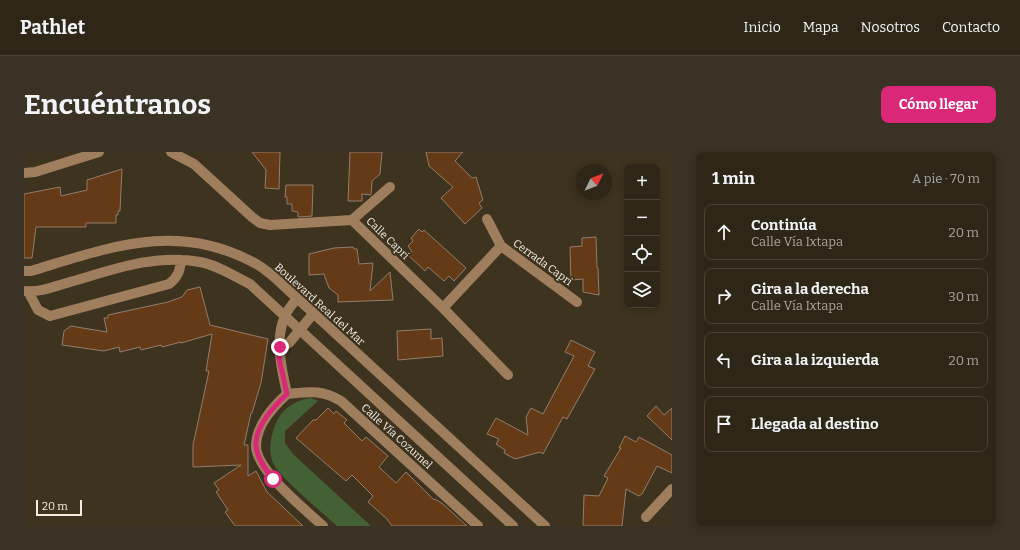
<!DOCTYPE html>
<html lang="es">
<head>
<meta charset="utf-8">
<style>
	:root { --surface:#2e2617; --page:#3a3224; --text:#f1f3f6; --muted:#a7a5a1; --line:#494336; --accent:#db2777 }
	body { margin:0; font-family:Bitter,serif; background:var(--page); color:var(--text) }
	.controls { position:absolute; right:12px; top:12px; display:grid; overflow:hidden; border-radius:8px; box-shadow:0 2px 10px #0003 }
	.controls button { width:36px; height:36px; display:grid; place-items:center; padding:0; border:0; border-bottom:1px solid var(--line); background:var(--surface); color:var(--text); font:20px sans-serif }
	.compass { position:absolute; left:552px; top:12px; width:36px; height:36px; border-radius:50%; background:var(--surface); box-shadow:0 2px 10px #0003; rotate:47deg }
	.scale { position:absolute; left:12px; bottom:10px; width:46px; box-sizing:border-box; padding-left:4px; border:2px solid #f3ece0; border-top:0; font-size:11px; line-height:14px; white-space:nowrap; color:#f3ece0; -webkit-text-stroke:3px #3d331f; paint-order:stroke }
	.stop { position:absolute; width:12px; height:12px; margin:-9px; border:3px solid #db2777; border-radius:50%; background:#fff }
	.stop.end { background:#db2777; border-color:#fff; box-shadow:0 1px 4px #0008 }
	.list { margin:0; padding:0; list-style:none }
	h2 { display:flex; justify-content:space-between; align-items:center; height:52px; margin:0; padding:0 16px; font-size:17px }
	h2 small { font-size:13px; font-weight:400; color:var(--muted) }
	.list li { display:grid; grid-template-columns:26px 1fr auto; gap:12px; align-items:center; box-sizing:border-box; height:56px; margin:0 8px 8px; padding:0 8px; border:1px solid var(--line); border-radius:8px }
	.list b { display:block; font-size:15px; white-space:nowrap }
	.list p { margin:0; font-size:13px; white-space:nowrap; color:var(--muted) }
	.list em { font-size:13px; font-style:normal; color:var(--muted) }
	.icon { flex:none; width:22px; height:22px; fill:none; stroke:currentColor; stroke-width:2; stroke-linecap:round; stroke-linejoin:round }
	.map { position:relative; flex:none; width:648px; height:374px; overflow:hidden; border-radius:8px }
	header { display:flex; align-items:center; gap:24px; box-sizing:border-box; height:56px; padding:0 20px; background:var(--surface); border-bottom:1px solid var(--line) }
	header strong { font-size:19px }
	nav { display:flex; gap:22px; margin-inline-start:auto; font-size:14px }
	.intro { display:flex; align-items:center; justify-content:space-between; box-sizing:border-box; height:96px; padding:0 24px }
	h1 { margin:0; font-size:28px }
	.button { padding:10px 18px; border-radius:8px; background:var(--accent); color:#fff; font-size:14px; font-weight:700 }
	main { display:flex; gap:24px; padding:0 24px }
	aside { flex:1; background:var(--surface); border-radius:8px; box-shadow:0 2px 10px #0003 }
	.map>svg:first-child { display:block }
	.green { fill:#446136 }
	.building { fill:#653a17; stroke:#937d6e }
	.lines { fill:none; stroke-linecap:round; stroke-linejoin:round }
	.minor { stroke:#9f7e5d; stroke-width:10 }
	.route { stroke:#db2777; stroke-width:5 }
	.labels { text-anchor:middle; stroke-width:4; stroke-linejoin:round; paint-order:stroke }
	.street-label { font-size:11px; fill:#f3ece0; stroke:#3d331f }
</style>
</head>
<body>
<header>
<strong>Pathlet</strong>
<nav><a>Inicio</a><a>Mapa</a><a>Nosotros</a><a>Contacto</a></nav>
</header>
<div class="intro"><h1>Encuéntranos</h1><a class="button">Cómo llegar</a></div>
<main>
<div class="map">
<svg width="648" height="374" viewBox="0 0 648 374">
	<rect width="100%" height="100%" fill="#3d331f"/>
	<path class="green" d="M287,246L294,249L261,279V291L269,302L347,374H313C299,361 256,326 249,311C243,298 248,278 254,267C260,255 275,247 287,246Z"/>
	<path class="building" d="M228,0H256L255,37L241,36L242,18Z
		M326,0H358L356,22L348,29L347,43L338,42V49H324Z
		M402,0H439L431,9L448,26L452,25L459,48L455,51L458,56L441,72L417,46L429,35L405,14Z
		M98,17L96,59H94V63H92V71H62V75H12L8,106H0V42L36,35L37,44L63,38V28Z
		M262,33H289L288,64L274,65V60L268,59V52H263V45H261Z
		M395,77L398,80L400,78L442,116L430,129L425,124L420,129L404,115L401,119L384,103L388,100L384,94L389,89L387,86Z
		M572,85L573,116H574L575,143L559,140V127L547,128L546,95L558,94V86Z
		M329,95L330,97H333L335,112L349,111L346,139L366,120L369,148L314,150V143L305,136L300,122L285,123V102L310,96Z
		M176,135L186,173L244,187L237,231L228,261H227L220,293H224V324L232,319L243,340L279,374H211L201,360L204,358L192,340L195,338L190,331L217,313L169,315V293L185,219H182L188,182L157,191V190L138,195L137,193L117,198L116,195L96,200L95,195L80,199L38,193L40,179L47,174L83,180L80,166H84V163L144,150L158,145L163,138Z
		M407,177V187L418,186L419,204L374,208L373,179Z
		M547,188L571,200L564,214L571,217L543,267L539,265L519,302L516,300L491,307L480,301L481,298L472,292L475,287L463,282L472,266L504,283L502,265L507,256L519,262L550,204L541,200Z
		M632,254L640,263L648,256V288L623,264Z
		M304,256L310,262L312,259L323,268L320,271L338,289L342,285L364,304L355,315L372,331L382,320L410,348L411,347L419,352L443,374H368L363,367L344,350L349,344L328,323L322,329L272,286L289,268H292Z
		M601,284L612,290L615,285L648,303V321L633,314L618,342L615,344L602,337L598,374H559L560,343L575,344L584,326L580,324L597,296H595Z"/>
	<g class="lines">
		<path class="minor" d="M147,0L170,12L228,65L236,71L246,73L328,68L419,156L484,223
			M0,21L11,20L75,0
			M463,67L477,94L553,150
			M328,68L366,35
			M0,119H7C87,95 155,68 234,113C248,121 261,136 273,146L521,374
			M0,139C18,141 37,132 53,128C93,116 134,102 176,110C193,113 210,124 226,132L489,374
			M4,139L14,158L26,164L145,132C154,125 156,119 157,108
			M419,156L477,94
			M256,195L265,191L289,162
			M263,242C285,240 297,237 317,249L454,374
			M263,242C249,255 233,272 232,293C231,318 282,358 299,374
			M263,242C258,217 250,189 261,164C263,158 269,152 273,146
			M622,365L648,337"/>
	</g>
	<g class="lines">
		<path class="route" d="M249,327C242,318 233,306 232,294C231,275 250,254 263,242L255,206L256,195"/>
	</g>
	<g class="labels">
		<g class="street-label">
			<text transform="translate(364 86) rotate(44)" y="4">Calle Capri</text>
			<text transform="translate(519 110) rotate(36)" y="4">Cerrada Capri</text>
			<text transform="translate(296 152) rotate(42)" y="4">Boulevard Real del Mar</text>
			<text transform="translate(373 284) rotate(42)" y="4">Calle Vía Cozumel</text>
		</g>
	</g>
</svg>
<div class="controls">
<button>+</button>
<button>−</button>
<button><svg class="icon" aria-label="locate" viewBox="0 0 24 24"><circle cx="12" cy="12" r="6"/><path d="M12 2v4M12 18v4M2 12h4M18 12h4"/></svg></button>
<button><svg class="icon" aria-label="layers" viewBox="0 0 24 24"><path d="M12 4l9 5-9 5-9-5zM3 14l9 5 9-5"/></svg></button>
</div>
<svg class="compass" viewBox="-18 -18 36 36"><path d="M0-13l5 13h-10z" fill="#e53935"/><path d="M0 13l5-13h-10z" fill="#a7a5a1"/></svg>
<div class="scale">20 m</div>
<div class="stop" style="left:249px;top:327px"></div>
<div class="stop end" style="left:256px;top:195px"></div>
</div>
<aside>
<h2>1 min<small>A pie · 70 m</small></h2>
<ul class="list">
<li><svg class="icon" aria-label="ahead" viewBox="0 0 24 24"><path d="M12 20V5M6 11l6-6 6 6"/></svg><div><b>Continúa</b><p>Calle Vía Ixtapa</p></div><em>20 m</em></li>
<li><svg class="icon" aria-label="right" viewBox="0 0 24 24"><path d="M7 20v-9h11M14 6l5 5-5 5"/></svg><div><b>Gira a la derecha</b><p>Calle Vía Ixtapa</p></div><em>30 m</em></li>
<li><svg class="icon" aria-label="left" viewBox="0 0 24 24"><path d="M17 20v-9H6M10 6l-5 5 5 5"/></svg><div><b>Gira a la izquierda</b></div><em>20 m</em></li>
<li><svg class="icon" aria-label="arrive" viewBox="0 0 24 24"><path d="M6 21V4h12l-3 4 3 4H6"/></svg><div><b>Llegada al destino</b></div></li>
</ul>
</aside>
</main>
</body>
</html>
